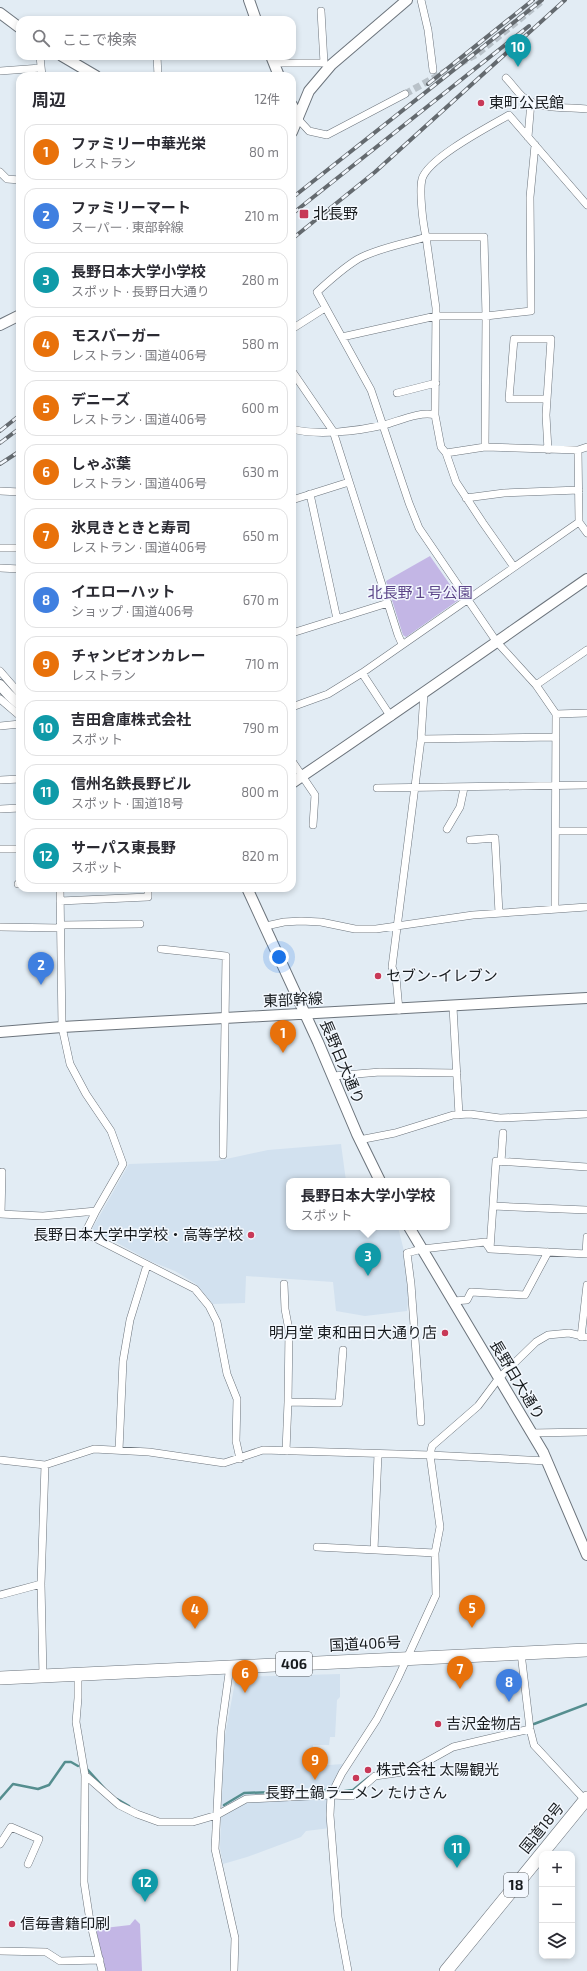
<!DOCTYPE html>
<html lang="ja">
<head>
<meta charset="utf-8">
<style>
	:root { --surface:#fff; --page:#f2f2f3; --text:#2b2b33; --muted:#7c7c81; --line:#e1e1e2; --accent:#c83957 }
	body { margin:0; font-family:"Exo 2","Noto Sans JP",sans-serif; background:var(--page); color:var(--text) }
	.controls { position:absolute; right:12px; bottom:12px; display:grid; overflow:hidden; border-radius:8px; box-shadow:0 2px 6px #0003 }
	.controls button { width:36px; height:36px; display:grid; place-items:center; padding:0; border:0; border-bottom:1px solid var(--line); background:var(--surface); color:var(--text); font:20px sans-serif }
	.you { position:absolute; left:279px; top:957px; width:14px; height:14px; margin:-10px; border:3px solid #fff; border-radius:50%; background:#1a73e8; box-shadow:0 0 0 6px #1a73e833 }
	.badge { display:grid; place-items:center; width:26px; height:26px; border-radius:50%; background:var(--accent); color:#fff; font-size:13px; font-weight:700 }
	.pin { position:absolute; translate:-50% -33px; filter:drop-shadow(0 1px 2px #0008) }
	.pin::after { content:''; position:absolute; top:21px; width:14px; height:12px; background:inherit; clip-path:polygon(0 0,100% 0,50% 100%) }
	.popup { position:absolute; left:286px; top:1178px; width:164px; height:52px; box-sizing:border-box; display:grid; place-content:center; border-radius:8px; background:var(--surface); filter:drop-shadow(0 1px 3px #0005); font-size:13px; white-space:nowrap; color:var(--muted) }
	.popup b { font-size:15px; color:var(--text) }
	.popup::after { content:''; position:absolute; left:50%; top:100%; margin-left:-8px; border:8px solid transparent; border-top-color:var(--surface) }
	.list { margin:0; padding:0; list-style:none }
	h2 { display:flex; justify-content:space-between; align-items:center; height:52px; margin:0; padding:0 16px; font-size:17px }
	h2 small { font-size:13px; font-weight:400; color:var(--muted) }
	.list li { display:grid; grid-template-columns:26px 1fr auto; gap:12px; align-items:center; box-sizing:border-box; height:56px; margin:0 8px 8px; padding:0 8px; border:1px solid var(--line); border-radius:12px }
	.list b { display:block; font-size:15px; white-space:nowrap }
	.list p { margin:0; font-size:13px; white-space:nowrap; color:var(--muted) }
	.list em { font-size:13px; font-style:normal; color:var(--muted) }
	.icon { flex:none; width:22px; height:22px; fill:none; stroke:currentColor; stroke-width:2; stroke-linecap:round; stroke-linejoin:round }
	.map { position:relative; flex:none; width:587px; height:1971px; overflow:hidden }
	.search { position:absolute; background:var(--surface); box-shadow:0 2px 6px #0003; left:16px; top:16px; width:280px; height:44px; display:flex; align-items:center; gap:10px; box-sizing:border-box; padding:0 14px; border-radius:12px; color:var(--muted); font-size:15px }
	.panel { position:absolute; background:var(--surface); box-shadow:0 2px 6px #0003; left:16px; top:72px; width:280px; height:820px; border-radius:12px }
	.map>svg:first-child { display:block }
	.built { fill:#d2e1ef }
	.green { fill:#c3b6e5 }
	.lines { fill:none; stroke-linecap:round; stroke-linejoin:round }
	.stream { stroke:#558e8f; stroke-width:2.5 }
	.street-tunnel { stroke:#b9c2c9; stroke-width:7; stroke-dasharray:7 3.5; stroke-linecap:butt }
	.street-casing { stroke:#6c747c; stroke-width:8 }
	.secondary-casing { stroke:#6c747c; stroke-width:12 }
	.highway-casing { stroke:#6c747c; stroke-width:14 }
	.street { stroke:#fff; stroke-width:7 }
	.secondary { stroke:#fff; stroke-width:10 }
	.highway { stroke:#fff; stroke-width:13 }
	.rail-casing { stroke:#646a6f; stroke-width:4 }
	.rail { stroke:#f3f8fe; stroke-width:2.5; stroke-dasharray:8; stroke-linecap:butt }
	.poi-dot { fill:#c83957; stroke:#f3f8fe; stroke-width:1.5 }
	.labels { text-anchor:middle; stroke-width:3; stroke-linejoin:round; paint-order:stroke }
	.shield { fill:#f3f8fe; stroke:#595d61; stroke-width:1 }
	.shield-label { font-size:14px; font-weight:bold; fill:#171b1e }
	.poi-label { font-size:15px; fill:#171b1e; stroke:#f3f8fe; text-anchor:start }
	.park-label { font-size:15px; fill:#5d4689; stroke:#f3f8fe }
	.street-label { font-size:15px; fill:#171b1e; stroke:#f3f8fe }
</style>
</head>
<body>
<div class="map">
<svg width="587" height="1971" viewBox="0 0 587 1971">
	<rect width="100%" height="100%" fill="#e2ecf4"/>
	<path class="built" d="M341,1144L346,1181H289V1227H398L410,1275L407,1311L365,1316L336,1311L333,1282L246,1276L245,1303L213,1304L196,1284L175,1271L150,1261L92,1229L129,1164L217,1161L268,1150Z
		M340,1674V1697L337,1700L335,1737H330L329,1745H313L314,1766L343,1764L330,1789L329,1801L330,1828L306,1831L301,1837L247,1857L223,1864L220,1848L224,1741L236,1677Z"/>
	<path class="green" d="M430,556L460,599L406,637L403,635L386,581Z
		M135,1919L140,1924L142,1971H105L96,1929L130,1925Z"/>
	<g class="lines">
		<path class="stream" d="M534,1724L587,1704
			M87,1769L105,1789
			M382,1772L395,1770
			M338,1792L353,1790L369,1777
			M0,1799L13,1784L38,1789L49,1785L65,1762H71L78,1766
			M117,1799L129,1806
			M224,1805L244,1793L328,1790"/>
		<path class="street-tunnel" d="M405,94L477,54L543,0"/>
		<defs>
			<path id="street" d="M421,0L428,30L433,70
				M40,56L42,76
				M157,56L158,76
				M274,63H324L321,11
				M0,71L41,68
				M506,78C512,84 517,92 523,97C539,110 568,107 587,109
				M298,119L309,131L327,135L405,94
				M528,137L531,102
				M0,172L7,179L20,180
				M292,329L325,308
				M342,337L436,316H486L531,311L530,197L535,145
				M292,371L333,431L398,635L402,644
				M397,393L436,383
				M547,399H509L514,339H551L546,415L548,450
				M435,415L436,308L426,237C404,244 378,248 358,259C343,268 330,280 317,292L371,390L409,503L419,528L496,641L536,685L556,714L555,909
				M292,429C318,436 358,431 384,425C399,421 420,411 435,415L441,447L446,453L456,482L483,523L514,567
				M485,447L486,316L484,237H426C423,224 419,192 422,179C428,158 490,126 509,115L587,205
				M578,450L579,522L587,533
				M446,453L485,447L578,450L587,447
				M0,491L20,492
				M310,494L337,619
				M466,498L504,493L579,490
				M292,500L349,482
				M0,548H20
				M0,568L20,569
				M292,633L388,603
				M0,671L20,694
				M362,673L391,717
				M536,685L587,650
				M0,699L20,716
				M292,707L328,694L362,673L579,522
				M556,714L587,713
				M0,726L20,724
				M421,739L556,737
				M292,761L315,795L313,825
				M0,780L20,779
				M377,788L587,785
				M0,809L20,808
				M447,829L460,807L464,788
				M556,831H587
				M470,840L495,838L499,913
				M0,849H20
				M18,884H20
				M60,888L62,1027L70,1064L86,1094L111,1131L123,1164L96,1211
				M60,901L148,897V888
				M60,925L140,924
				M266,926L284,922L301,921L321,922L355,929H376L473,915L587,907
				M0,927L61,928
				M161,949L226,956L223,1155
				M453,1007L459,1115
				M399,1010L396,977L392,967L421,739L424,693
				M333,1076L380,1072L457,1073
				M359,1140L395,1133L453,1115L470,1114L500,1118L587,1114
				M501,1162L503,1133
				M493,1206L587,1210
				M0,1214L43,1216L96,1211L85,1233L195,1289L209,1306L217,1322L227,1374L237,1399L236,1441L240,1459
				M1,1214L2,1172
				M490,1249L496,1161L587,1167
				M586,1254L587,1237
				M284,1284L285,1309L289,1330L288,1402L339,1403L343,1350
				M453,1301L467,1300L471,1292L525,1295L548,1252
				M581,1337L587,1285
				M421,1422L411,1284L407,1253L422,1249L485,1242L490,1249L587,1254
				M531,1433L587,1432
				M119,1450L123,1361L130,1320L147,1265
				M286,1451L288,1402
				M0,1460L45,1465L94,1449L149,1452L224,1463L263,1450L430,1455L547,1461
				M317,1547L435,1553
				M374,1550L378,1454
				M0,1595L41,1584
				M521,1653L530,1729L534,1745L586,1801
				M230,1666L221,1731L215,1849L235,1938L234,1971
				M78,1674V1698L76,1722L85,1775L84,1882L90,1921L102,1971
				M43,1676L41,1584L45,1465
				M85,1775L119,1805L137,1814L159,1822H193L217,1815L246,1799L331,1795L352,1796L375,1776L410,1771L453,1747L530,1729
				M0,1844L11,1827L39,1839L28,1864
				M0,1951L46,1952L60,1961L100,1960
				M348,1971L338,1917L330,1815L331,1795L342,1773L377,1719L397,1680L436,1595L435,1553L440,1527L430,1455L432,1446L478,1406L499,1378L536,1342L548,1335L569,1333L587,1337"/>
			<path id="secondary" d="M249,0L256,20
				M0,13L20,28
				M62,56L96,76
				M271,56L279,76
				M292,105L298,119
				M292,132L309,91L331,65L407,0
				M0,325L20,315
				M0,685L9,695L20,705
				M292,783C391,716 489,647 587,579
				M247,888L318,1042L357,1134L380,1181
				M0,1032L62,1027L587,998
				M409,1227L543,1452L587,1555"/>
			<path id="highway" d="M0,1678L587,1650
				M446,1971L587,1798"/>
		</defs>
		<use href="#street" class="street-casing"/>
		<use href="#secondary" class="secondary-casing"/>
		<use href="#highway" class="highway-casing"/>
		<use href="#street" class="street"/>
		<use href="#secondary" class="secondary"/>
		<use href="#highway" class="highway"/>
		<defs>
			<path id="rail" d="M428,84L533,0
				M292,198L542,0
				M292,214L529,26
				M292,239L375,172L565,0
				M0,431L20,415
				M0,443L20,428
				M0,464L20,451"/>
		</defs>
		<use href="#rail" class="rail-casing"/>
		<use href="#rail" class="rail"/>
	</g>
	<g class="poi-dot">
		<circle cx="481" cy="103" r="4"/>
		<rect x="299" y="209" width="10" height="10" rx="2"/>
		<circle cx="378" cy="976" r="4"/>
		<circle cx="251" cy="1235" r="4"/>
		<circle cx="445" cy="1333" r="4"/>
		<circle cx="438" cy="1724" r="4"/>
		<circle cx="368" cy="1770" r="4"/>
		<circle cx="356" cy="1778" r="4"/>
		<circle cx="12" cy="1924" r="4"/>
	</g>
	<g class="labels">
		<g class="shield">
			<rect x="276" y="1652" width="36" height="24" rx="3"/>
			<rect x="504" y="1873" width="24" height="24" rx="3"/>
		</g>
		<g class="shield-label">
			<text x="294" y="1669">406</text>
			<text x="516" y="1890">18</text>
		</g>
		<g class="poi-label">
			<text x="489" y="108">東町公民館</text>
			<text x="313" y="219">北長野</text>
			<text x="386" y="981">セブン-イレブン</text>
			<text x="243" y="1240" text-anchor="end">長野日本大学中学校・高等学校</text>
			<text x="437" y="1338" text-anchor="end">明月堂 東和田日大通り店</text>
			<text x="446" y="1729">吉沢金物店</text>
			<text x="376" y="1775">株式会社 太陽観光</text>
			<text x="356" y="1798" text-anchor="middle">長野土鍋ラーメン たけさん</text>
			<text x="20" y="1929">信毎書籍印刷</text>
		</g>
		<g class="park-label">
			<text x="420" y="598">北長野１号公園</text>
		</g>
		<g class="street-label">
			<text transform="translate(293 1000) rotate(-3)" y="5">東部幹線</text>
			<text transform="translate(342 1062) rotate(67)" y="5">長野日大通り</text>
			<text transform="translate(517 1380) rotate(59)" y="5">長野日大通り</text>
			<text transform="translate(365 1644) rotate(-3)" y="5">国道406号</text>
			<text transform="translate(542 1828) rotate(-51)" y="5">国道18号</text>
		</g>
	</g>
</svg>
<div class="controls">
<button>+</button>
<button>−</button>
<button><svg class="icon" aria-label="layers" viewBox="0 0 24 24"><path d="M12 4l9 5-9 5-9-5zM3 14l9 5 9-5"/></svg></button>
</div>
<div class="you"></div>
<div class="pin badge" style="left:283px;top:1053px;background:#e8710a">1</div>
<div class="pin badge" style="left:41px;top:985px;background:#3f7fe0">2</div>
<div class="pin badge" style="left:368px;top:1276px;background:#0f9aa8">3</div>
<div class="popup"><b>長野日本大学小学校</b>スポット</div>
<div class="pin badge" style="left:195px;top:1629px;background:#e8710a">4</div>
<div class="pin badge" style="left:472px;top:1628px;background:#e8710a">5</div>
<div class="pin badge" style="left:245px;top:1693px;background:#e8710a">6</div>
<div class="pin badge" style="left:460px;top:1689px;background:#e8710a">7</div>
<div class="pin badge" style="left:509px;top:1702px;background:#3f7fe0">8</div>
<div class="pin badge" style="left:315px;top:1780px;background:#e8710a">9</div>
<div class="pin badge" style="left:518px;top:67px;background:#0f9aa8">10</div>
<div class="pin badge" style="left:457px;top:1868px;background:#0f9aa8">11</div>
<div class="pin badge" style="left:145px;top:1902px;background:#0f9aa8">12</div>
<div class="search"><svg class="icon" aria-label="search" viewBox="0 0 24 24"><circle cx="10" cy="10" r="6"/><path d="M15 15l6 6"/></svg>ここで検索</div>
<section class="panel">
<h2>周辺<small>12件</small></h2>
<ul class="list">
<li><span class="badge" style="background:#e8710a">1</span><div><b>ファミリー中華光栄</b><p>レストラン</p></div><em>80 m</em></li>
<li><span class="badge" style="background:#3f7fe0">2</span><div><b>ファミリーマート</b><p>スーパー · 東部幹線</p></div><em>210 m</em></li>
<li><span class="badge" style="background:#0f9aa8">3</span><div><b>長野日本大学小学校</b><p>スポット · 長野日大通り</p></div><em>280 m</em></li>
<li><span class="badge" style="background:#e8710a">4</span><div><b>モスバーガー</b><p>レストラン · 国道406号</p></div><em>580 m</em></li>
<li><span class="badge" style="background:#e8710a">5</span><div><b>デニーズ</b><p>レストラン · 国道406号</p></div><em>600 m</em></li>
<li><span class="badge" style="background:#e8710a">6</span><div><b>しゃぶ葉</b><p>レストラン · 国道406号</p></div><em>630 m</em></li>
<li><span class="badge" style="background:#e8710a">7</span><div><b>氷見きときと寿司</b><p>レストラン · 国道406号</p></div><em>650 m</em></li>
<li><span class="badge" style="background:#3f7fe0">8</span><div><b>イエローハット</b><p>ショップ · 国道406号</p></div><em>670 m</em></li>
<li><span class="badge" style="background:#e8710a">9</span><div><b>チャンピオンカレー</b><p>レストラン</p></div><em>710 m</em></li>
<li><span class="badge" style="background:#0f9aa8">10</span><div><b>吉田倉庫株式会社</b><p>スポット</p></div><em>790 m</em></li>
<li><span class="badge" style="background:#0f9aa8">11</span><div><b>信州名鉄長野ビル</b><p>スポット · 国道18号</p></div><em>800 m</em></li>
<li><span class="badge" style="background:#0f9aa8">12</span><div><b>サーパス東長野</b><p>スポット</p></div><em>820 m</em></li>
</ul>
</section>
</div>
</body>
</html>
